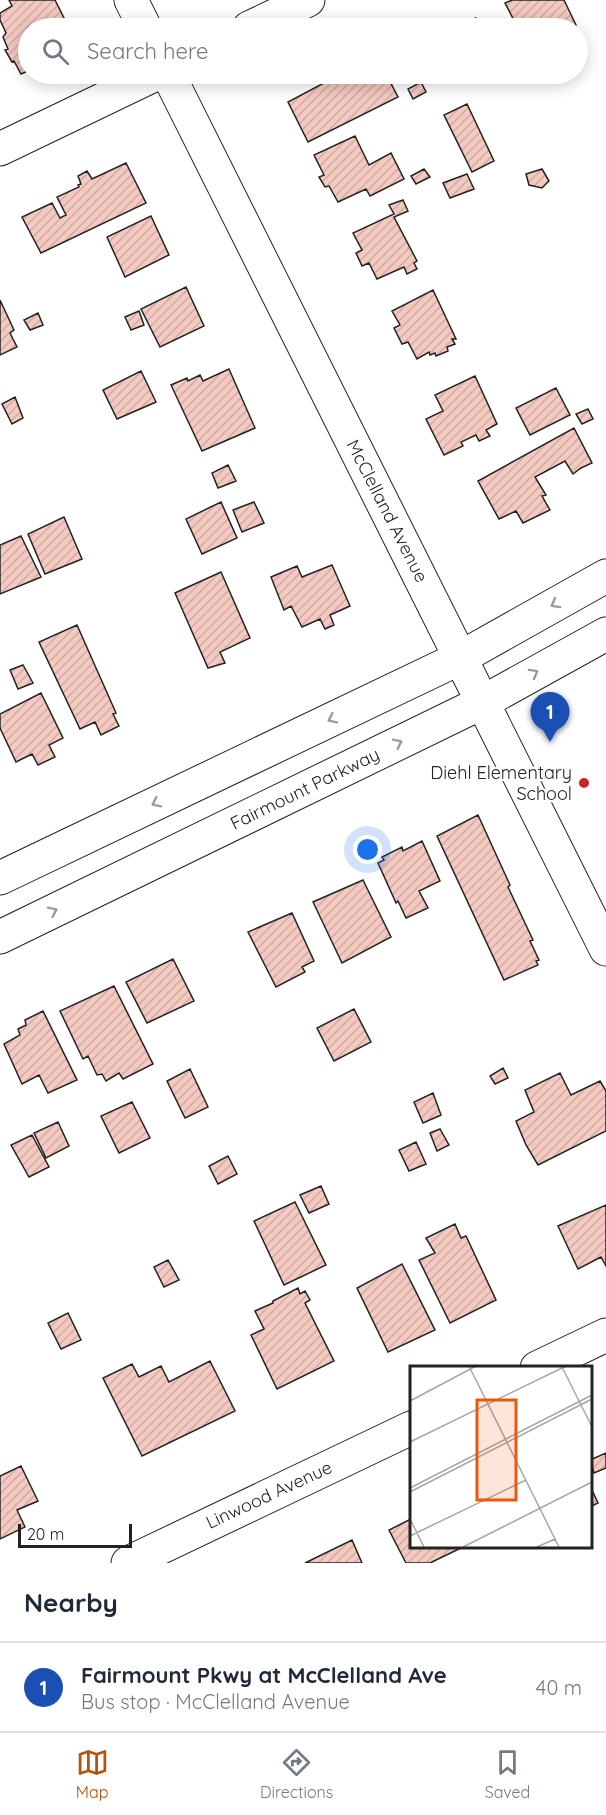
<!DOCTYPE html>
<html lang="en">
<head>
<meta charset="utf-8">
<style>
	:root { --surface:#fff; --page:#f6f6f7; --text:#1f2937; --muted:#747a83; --line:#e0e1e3; --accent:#b45309 }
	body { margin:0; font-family:Quicksand,sans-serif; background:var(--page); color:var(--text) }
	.scale { position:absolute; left:18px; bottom:15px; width:114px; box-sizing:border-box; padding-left:6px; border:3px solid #222; border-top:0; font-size:16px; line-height:21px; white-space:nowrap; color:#222; -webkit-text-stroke:4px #fff; paint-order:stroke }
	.you { position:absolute; left:368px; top:850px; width:21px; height:21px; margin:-15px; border:4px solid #fff; border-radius:50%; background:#1a73e8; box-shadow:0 0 0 9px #1a73e833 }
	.badge { display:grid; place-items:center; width:39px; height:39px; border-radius:50%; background:var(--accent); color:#fff; font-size:20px; font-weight:700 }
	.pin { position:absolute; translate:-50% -50px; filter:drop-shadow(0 2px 3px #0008) }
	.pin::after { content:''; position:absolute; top:32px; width:21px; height:18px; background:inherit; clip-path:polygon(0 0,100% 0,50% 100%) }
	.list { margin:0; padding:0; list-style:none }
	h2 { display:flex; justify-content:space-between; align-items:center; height:78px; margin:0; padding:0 24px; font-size:26px }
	h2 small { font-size:20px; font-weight:400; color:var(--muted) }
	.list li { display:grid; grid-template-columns:39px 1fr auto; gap:18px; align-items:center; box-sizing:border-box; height:90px; padding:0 24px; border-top:2px solid var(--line) }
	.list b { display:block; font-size:22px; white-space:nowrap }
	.list p { margin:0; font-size:20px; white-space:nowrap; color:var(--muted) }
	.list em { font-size:20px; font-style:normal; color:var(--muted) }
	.icon { flex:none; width:33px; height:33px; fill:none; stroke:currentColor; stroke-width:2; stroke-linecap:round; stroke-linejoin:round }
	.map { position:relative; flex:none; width:606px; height:1563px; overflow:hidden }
	.search { position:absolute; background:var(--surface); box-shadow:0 3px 15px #0003; left:18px; right:18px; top:18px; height:66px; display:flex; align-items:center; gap:15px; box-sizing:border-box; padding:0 21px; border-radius:33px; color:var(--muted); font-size:22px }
	.sheet { height:168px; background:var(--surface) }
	nav { display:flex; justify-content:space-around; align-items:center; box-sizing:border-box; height:84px; border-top:2px solid var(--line); background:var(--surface); font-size:16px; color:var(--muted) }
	nav a { display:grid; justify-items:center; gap:3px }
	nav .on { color:var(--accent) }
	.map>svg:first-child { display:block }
	.building { fill:url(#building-hatch); stroke:#222; stroke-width:1.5 }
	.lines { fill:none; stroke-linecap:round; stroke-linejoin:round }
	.minor-casing { stroke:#222; stroke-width:35 }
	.tertiary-casing { stroke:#222; stroke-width:35 }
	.minor { stroke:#fff; stroke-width:33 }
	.tertiary { stroke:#fff; stroke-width:33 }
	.oneway { stroke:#9c9c9c }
	.poi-dot { fill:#c62828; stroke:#fff; stroke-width:2 }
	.labels { text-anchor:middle; stroke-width:4.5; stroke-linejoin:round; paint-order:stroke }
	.street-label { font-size:18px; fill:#222; stroke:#fff }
	.poi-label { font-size:18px; fill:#222; stroke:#fff; text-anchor:end }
	.inset-road { fill:none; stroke:#a7a7a7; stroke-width:1.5 }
	.view { fill:#e8590c; fill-opacity:0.15; stroke:#e8590c; stroke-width:3 }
	.inset-edge { fill:none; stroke:#222; stroke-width:3 }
</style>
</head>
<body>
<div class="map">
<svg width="606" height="1563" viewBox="0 0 606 1563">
	<defs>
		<pattern id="building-hatch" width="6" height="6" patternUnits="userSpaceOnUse" patternTransform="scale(1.5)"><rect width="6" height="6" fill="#f3c9c0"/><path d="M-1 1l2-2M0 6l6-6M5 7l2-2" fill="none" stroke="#d0aca5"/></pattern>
	</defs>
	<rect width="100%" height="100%" fill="#fff"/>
	<path class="building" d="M9,0H55L69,28H28V71L21,74L14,61L12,62L5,50L8,49L3,37L6,33L0,20V13L12,6Z
		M512,0H564L576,25L569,28H518L505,3Z
		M476,18L481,28H451Z
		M331,74L333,78L336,76L337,78L347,74H386L398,97L308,142L288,102L324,83L322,79Z
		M421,82L426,92L413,99L408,89Z
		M467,104L494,161L472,172L444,115Z
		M355,136L369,165L391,153L404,179L370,196L366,189L338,202L329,186L325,187L319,177L324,175L314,155Z
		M126,163L146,203L41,253L22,217L52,203L60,218L66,215L57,197L79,187L78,185L81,184L78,176L87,171L92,179Z
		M424,169L430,177L416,184L411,176Z
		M542,169L549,181L542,188L529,185L526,174Z
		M467,174L474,189L450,198L443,183Z
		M403,200L408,211L394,217L417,261L414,263L417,269L407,274L404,267L377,279L369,263L362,266L356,253L362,250L353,233L394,214L389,205Z
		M151,216L169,255L125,277L107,237Z
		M186,287L204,326L160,347L141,309Z
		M433,290L456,339H452L455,344L447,347L448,351L436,356L435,353L430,355L429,352L417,359L408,342L402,344L394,328L400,325L392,311Z
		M0,300L14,330L10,333L17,347L0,355Z
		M139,311L144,325L131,330L125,317Z
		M38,313L43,325L30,330L24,320Z
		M229,369L255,428L202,451L171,385L187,378L188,381L200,375L203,381Z
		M141,371L156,402L117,419L103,390Z
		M475,376L497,424L486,430L490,436L479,441L476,435L461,442L463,446L444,455L426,419L443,411L435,395Z
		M556,388L570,415L530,435L516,408Z
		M15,397L23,418L12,424L2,404Z
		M588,409L593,419L582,424L576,414Z
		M574,428L592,463L581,468L573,474L565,461L535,477L546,495L542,496L550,510L523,523L516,511L499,519L478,481Z
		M228,465L236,481L218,488L212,473Z
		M221,502L237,538L202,554L186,519Z
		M254,502L264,523L242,532L233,510Z
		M64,517L82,559L45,574L28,534Z
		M21,536L41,577L0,594V545Z
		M332,565L350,606L330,615L334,625L325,629L320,619L302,627L291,606L284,610L271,577L297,566L302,577Z
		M221,572L250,638L220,652L225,663L208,668L175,593Z
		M77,625L116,713L113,714L119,726L101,735L95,722L80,729L39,642Z
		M23,665L33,683L18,689L10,670Z
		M41,693L63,738L49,745L55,757L38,765L32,754L16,762L0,728V714Z
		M478,815L510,885L508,887L533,940L530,941L539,960L536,961L538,965L504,980L437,836Z
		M422,841L440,881L419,891L428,908L406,918L398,901L396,903L378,863L384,860L382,857L402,847L403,851Z
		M363,880L391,937L342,963L313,902Z
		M292,913L314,961L302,967L305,972L276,987L248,932Z
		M173,959L194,1001L147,1023L126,982Z
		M114,986L153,1064L123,1079L119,1073L106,1081L102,1074L97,1075L88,1056L83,1059L60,1011Z
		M354,1009L371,1042L334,1061L317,1028Z
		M43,1011L77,1080L48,1093L39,1075L22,1084L4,1044L20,1035L18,1029L26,1025L25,1020Z
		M503,1068L508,1078L495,1084L490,1076Z
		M190,1069L208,1107L185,1118L167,1081Z
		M560,1073L571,1095L600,1081L606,1091V1131L538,1165L526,1145L516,1121L534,1112L525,1090Z
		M433,1093L441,1115L423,1123L414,1102Z
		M132,1102L150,1138L119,1153L101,1116Z
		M58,1122L69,1146L46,1158L34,1133Z
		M440,1129L449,1145L437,1151L430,1133Z
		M32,1135L49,1167L29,1177L11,1145Z
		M416,1142L426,1164L409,1171L399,1150Z
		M228,1156L237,1174L218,1184L209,1166Z
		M321,1186L329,1204L309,1213L300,1195Z
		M295,1202L326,1265L284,1285L254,1221Z
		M606,1205V1266L601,1257L578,1269L558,1226Z
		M455,1224L461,1238L466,1236L496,1300L450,1323L419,1260L435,1253L426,1238Z
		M168,1260L179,1280L164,1287L154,1267Z
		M402,1264L435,1330L388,1352L357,1288Z
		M298,1288L300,1294L305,1291L310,1300L305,1303L334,1361L277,1389L251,1335L264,1329L255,1311L273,1303V1301Z
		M68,1313L81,1340L61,1349L48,1323Z
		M210,1361L235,1411L142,1456L103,1378L132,1364L139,1377L161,1366L169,1382Z
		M606,1453V1468L594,1473L590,1460Z
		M21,1466L38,1501L17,1510L25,1527L0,1539V1476Z
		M590,1486L598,1503L590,1507Z
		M411,1519V1546H465L430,1563H406L389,1530Z
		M352,1540L362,1563H305Z"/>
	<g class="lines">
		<defs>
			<path id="minor" d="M249,28L308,0
				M0,149L156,74
				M537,1368L606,1335
				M128,1563L411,1428"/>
			<path id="tertiary" d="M131,0L145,28
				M168,74L606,949
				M0,878L460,658L606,576
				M0,937L483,702L606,634"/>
		</defs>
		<use href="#minor" class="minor-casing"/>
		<use href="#tertiary" class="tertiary-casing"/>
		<use href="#minor" class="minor"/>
		<use href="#tertiary" class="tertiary"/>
	</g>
	<defs><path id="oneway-chevron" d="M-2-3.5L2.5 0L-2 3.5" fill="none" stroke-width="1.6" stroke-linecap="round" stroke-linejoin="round" transform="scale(1.5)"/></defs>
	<g class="oneway">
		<use href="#oneway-chevron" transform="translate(555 604) rotate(151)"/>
		<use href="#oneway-chevron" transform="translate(534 673) rotate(-29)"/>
		<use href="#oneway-chevron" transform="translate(332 719) rotate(154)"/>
		<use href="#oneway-chevron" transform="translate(398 743) rotate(-26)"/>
		<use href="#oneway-chevron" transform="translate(156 803) rotate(154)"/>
		<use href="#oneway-chevron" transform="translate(53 911) rotate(-26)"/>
	</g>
	<circle class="poi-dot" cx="584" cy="783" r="6"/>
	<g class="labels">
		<g class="street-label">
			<text transform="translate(387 511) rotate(63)" y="6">McClelland Avenue</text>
			<text transform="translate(305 789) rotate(-26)" y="6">Fairmount Parkway</text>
			<text transform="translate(269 1495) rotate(-25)" y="6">Linwood Avenue</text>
		</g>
		<g class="poi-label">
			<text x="572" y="779">Diehl Elementary<tspan x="572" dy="21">School</tspan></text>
		</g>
	</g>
	<g transform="translate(410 1366)">
		<rect width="182" height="182" fill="#fff"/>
		<path class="inset-road" d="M59,0L149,181M152,1L182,61M0,35L66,0M0,76L156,0M0,122L182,29M0,126L182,33M0,153L14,181M0,170L116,114M53,181L182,116M127,181L145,173"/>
		<path class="view" d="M67,34H106V134H67Z"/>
		<rect width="182" height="182" class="inset-edge"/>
	</g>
</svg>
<div class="scale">20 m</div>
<div class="you"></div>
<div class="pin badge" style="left:550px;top:742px;background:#1a4fb4">1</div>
<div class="search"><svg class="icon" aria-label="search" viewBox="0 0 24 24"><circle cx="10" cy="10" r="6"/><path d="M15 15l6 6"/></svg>Search here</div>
</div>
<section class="sheet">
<h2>Nearby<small></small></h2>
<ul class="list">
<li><span class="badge" style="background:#1a4fb4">1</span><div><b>Fairmount Pkwy at McClelland Ave</b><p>Bus stop · McClelland Avenue</p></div><em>40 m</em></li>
</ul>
</section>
<nav>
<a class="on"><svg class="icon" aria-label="map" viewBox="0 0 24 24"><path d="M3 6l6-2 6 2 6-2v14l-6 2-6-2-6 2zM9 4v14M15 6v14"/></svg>Map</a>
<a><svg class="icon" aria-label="directions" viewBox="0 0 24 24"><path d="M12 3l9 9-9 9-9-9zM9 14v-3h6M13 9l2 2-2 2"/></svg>Directions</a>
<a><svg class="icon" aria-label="saved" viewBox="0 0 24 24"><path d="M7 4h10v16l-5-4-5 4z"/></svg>Saved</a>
</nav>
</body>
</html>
